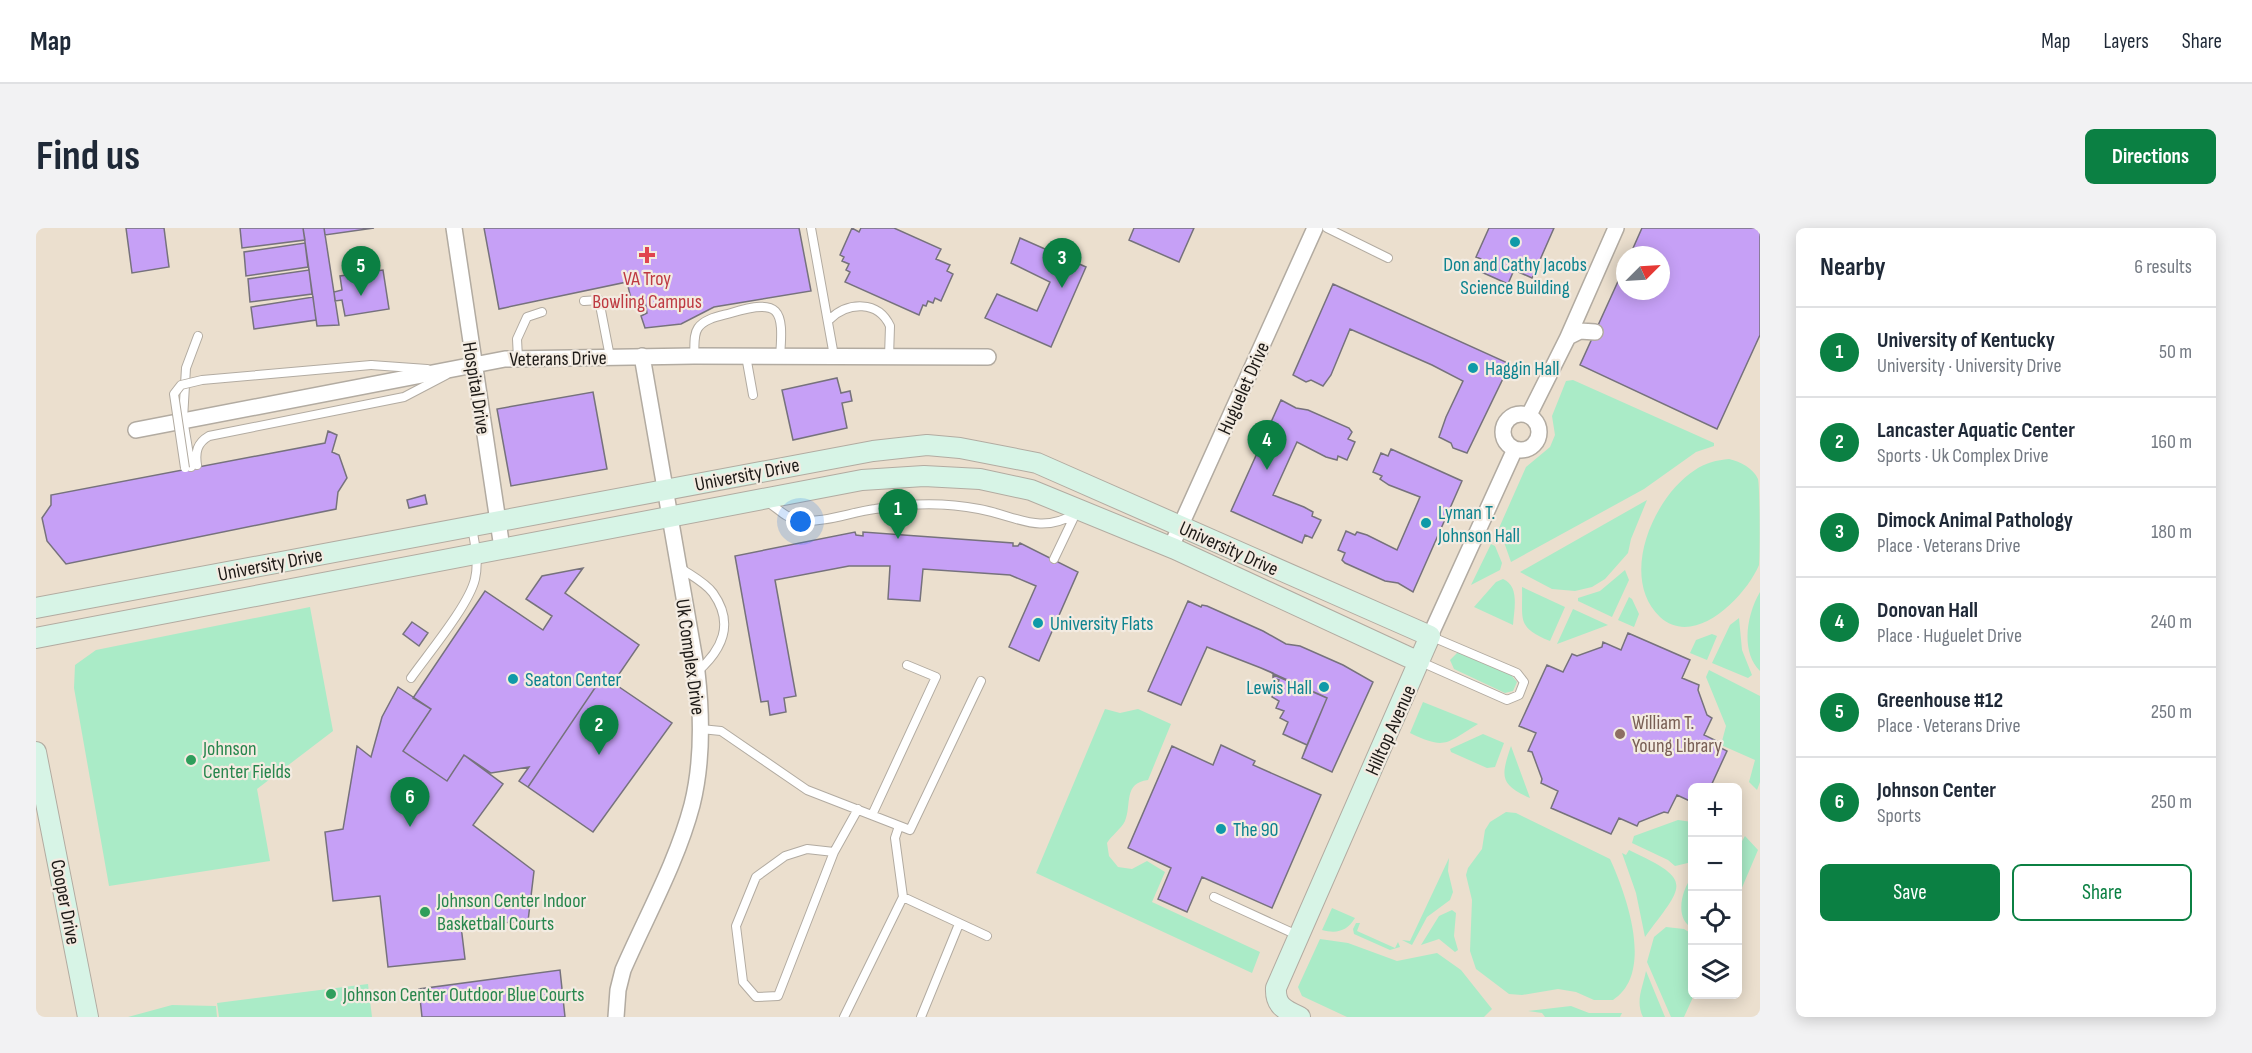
<!DOCTYPE html>
<html lang="en">
<head>
<meta charset="utf-8">
<style>
	:root { --surface:#fff; --page:#f2f2f3; --text:#1f2937; --muted:#747a83; --line:#e0e1e3; --accent:#0b8043 }
	body { margin:0; font-family:"Sofia Sans Condensed",sans-serif; background:var(--page); color:var(--text) }
	.controls { position:absolute; right:18px; bottom:18px; display:grid; overflow:hidden; border-radius:9px; box-shadow:0 3px 15px #0003 }
	.controls button { width:54px; height:54px; display:grid; place-items:center; padding:0; border:0; border-bottom:2px solid var(--line); background:var(--surface); color:var(--text); font:30px sans-serif }
	.compass { position:absolute; left:1580px; top:18px; width:54px; height:54px; border-radius:50%; background:var(--surface); box-shadow:0 3px 15px #0003; rotate:66deg }
	.you { position:absolute; left:765px; top:294px; width:21px; height:21px; margin:-15px; border:4px solid #fff; border-radius:50%; background:#1a73e8; box-shadow:0 0 0 9px #1a73e833 }
	.badge { display:grid; place-items:center; width:39px; height:39px; border-radius:50%; background:var(--accent); color:#fff; font-size:20px; font-weight:700 }
	.pin { position:absolute; translate:-50% -50px; filter:drop-shadow(0 2px 3px #0008) }
	.pin::after { content:''; position:absolute; top:32px; width:21px; height:18px; background:inherit; clip-path:polygon(0 0,100% 0,50% 100%) }
	.list { margin:0; padding:0; list-style:none }
	h2 { display:flex; justify-content:space-between; align-items:center; height:78px; margin:0; padding:0 24px; font-size:26px }
	h2 small { font-size:20px; font-weight:400; color:var(--muted) }
	.list li { display:grid; grid-template-columns:39px 1fr auto; gap:18px; align-items:center; box-sizing:border-box; height:90px; padding:0 24px; border-top:2px solid var(--line) }
	.list b { display:block; font-size:22px; white-space:nowrap }
	.list p { margin:0; font-size:20px; white-space:nowrap; color:var(--muted) }
	.list em { font-size:20px; font-style:normal; color:var(--muted) }
	.actions { display:flex; gap:12px; padding:18px 24px }
	.actions a { flex:1; padding:14px 0; border:2px solid var(--accent); border-radius:9px; text-align:center; font-size:21px; color:var(--accent) }
	.actions .main { background:var(--accent); color:#fff }
	.icon { flex:none; width:33px; height:33px; fill:none; stroke:currentColor; stroke-width:2; stroke-linecap:round; stroke-linejoin:round }
	.map { position:relative; flex:none; width:1724px; height:789px; overflow:hidden; border-radius:9px }
	header { display:flex; align-items:center; gap:36px; box-sizing:border-box; height:84px; padding:0 30px; background:var(--surface); border-bottom:2px solid var(--line) }
	header strong { font-size:28px }
	nav { display:flex; gap:33px; margin-inline-start:auto; font-size:21px }
	.intro { display:flex; align-items:center; justify-content:space-between; box-sizing:border-box; height:144px; padding:0 36px }
	h1 { margin:0; font-size:42px }
	.button { padding:15px 27px; border-radius:9px; background:var(--accent); color:#fff; font-size:21px; font-weight:700 }
	main { display:flex; gap:36px; padding:0 36px }
	aside { flex:1; background:var(--surface); border-radius:9px; box-shadow:0 3px 15px #0003 }
	.map>svg:first-child { display:block }
	.built { fill:#ebdfce; fill-rule:evenodd }
	.green { fill:#aaebc7 }
	.building { fill:#c6a0f6; stroke:#76727c; stroke-width:1.5 }
	.lines { fill:none; stroke-linecap:round; stroke-linejoin:round }
	.lane-casing { stroke:#b2aba1; stroke-width:10 }
	.street-casing { stroke:#b2aba1; stroke-width:18 }
	.secondary-casing { stroke:#b2aba1; stroke-width:22 }
	.lane { stroke:#fff; stroke-width:8 }
	.street { stroke:#fff; stroke-width:15 }
	.secondary { stroke:#d7f4e6; stroke-width:20 }
	.lane-bridge-casing { stroke:#b2aba1; stroke-width:10; stroke-linecap:butt }
	.lane-bridge { stroke:#fff; stroke-width:8 }
	.culture-dot { fill:#0f9aa8; stroke:#f3ebe1; stroke-width:2 }
	.health-dot { fill:#e0444e; stroke:#f3ebe1; stroke-width:2 }
	.education-dot { fill:#8d6e63; stroke:#f3ebe1; stroke-width:2 }
	.leisure-dot { fill:#2e9e5b; stroke:#f3ebe1; stroke-width:2 }
	.labels { text-anchor:middle; stroke-width:4.5; stroke-linejoin:round; paint-order:stroke }
	.culture-label { font-size:20px; fill:#0d838f; stroke:#f3ebe1; text-anchor:start }
	.health-label { font-size:20px; fill:#be3a42; stroke:#f3ebe1 }
	.street-label { font-size:20px; fill:#1d1a17; stroke:#f3ebe1 }
	.education-label { font-size:20px; fill:#785e54; stroke:#f3ebe1; text-anchor:start }
	.leisure-label { font-size:20px; fill:#27864d; stroke:#f3ebe1; text-anchor:start }
</style>
</head>
<body>
<header>
<strong>Map</strong>
<nav><a>Map</a><a>Layers</a><a>Share</a></nav>
</header>
<div class="intro"><h1>Find us</h1><a class="button">Directions</a></div>
<main>
<div class="map">
<svg width="1724" height="789" viewBox="0 0 1724 789">
	<rect width="100%" height="100%" fill="#f3ebe1"/>
	<path class="built" d="M0,0H1724V789H0ZM1589,27H1625V63H1589ZM1656,560H1702V766H1656Z"/>
	<path class="green" d="M1537,152L1678,215V218L1660,224L1608,261L1475,334L1463,300L1490,239L1514,219L1519,207L1516,188L1530,153Z
		M1693,231C1705,234 1717,240 1722,251C1724,260 1724,328 1723,337C1710,368 1659,421 1624,389C1582,349 1618,268 1659,242C1669,235 1681,232 1693,231Z
		M1611,272L1595,311L1592,325L1569,351L1556,359L1539,363L1516,361L1484,344Z
		M1455,316L1459,318L1466,335L1464,342L1435,357Z
		M1589,342L1593,352L1576,389L1542,373V370L1564,363Z
		M1467,351C1484,358 1478,382 1477,397L1438,379L1460,354Z
		M1486,359L1529,379L1514,413C1480,399 1487,392 1486,359Z
		M1724,364V443C1704,423 1711,386 1724,364Z
		M1593,369L1596,371L1603,386L1598,399L1582,392Z
		M274,379L297,503L221,561L234,633L73,658L38,460L39,437L60,422Z
		M1537,381L1572,397L1521,416Z
		M1703,390L1706,422L1716,447L1712,450L1676,435L1694,397Z
		M1676,406L1681,408L1671,432L1654,425L1660,412Z
		M1427,424L1475,447L1481,454L1477,463L1469,465L1418,441L1414,432L1421,425Z
		M1673,442L1724,468V554L1721,562L1713,554L1719,532L1685,517L1690,498L1670,449Z
		M1387,474L1442,496C1409,516 1410,522 1374,505Z
		M1069,481L1084,485L1102,481L1135,496L1112,552C1087,555 1096,576 1089,593C1085,601 1076,607 1071,615L1073,628L1082,639L1096,641L1111,633L1129,644L1116,674L1224,724L1216,745L1000,645Z
		M1447,506L1468,515L1459,539L1451,540L1415,524L1414,521Z
		M1475,518L1494,570C1463,556 1465,548 1475,518Z
		M1470,584L1480,585L1574,631C1590,666 1619,745 1577,772H1558L1540,764L1522,761L1486,767L1473,766L1440,741L1434,723L1436,672L1430,647L1432,640L1446,621L1449,602L1454,594Z
		M1642,592L1656,594V634L1639,638L1632,632L1596,615L1598,608Z
		M1709,608L1722,622L1702,669V620Z
		M1593,622C1659,653 1648,656 1609,709L1600,665L1586,625L1590,627Z
		M1413,630L1412,643L1417,664L1414,672L1391,689L1376,717L1366,712L1374,713Z
		M1656,649V700C1638,690 1646,661 1656,649Z
		M1296,680L1319,690C1311,703 1301,706 1286,702Z
		M1416,682L1420,685L1418,708L1422,722L1419,724L1403,711L1385,717L1403,688Z
		M1320,695H1324L1321,703L1359,720L1362,714L1364,719L1354,722L1318,706L1317,701Z
		M1630,699L1648,701L1656,706L1658,767L1648,789H1635L1611,734L1618,709Z
		M1284,711L1312,715L1361,733L1401,725L1425,742L1456,781L1448,789H1311L1266,768L1262,759Z
		M1610,743L1629,789H1607C1599,773 1607,759 1610,743Z
		M332,756L336,789H183L181,775Z
		M136,777L180,778L181,789H92Z
		M1535,778L1553,785H1586L1584,789H1509L1506,785L1492,783Z"/>
	<path class="building" d="M90,0H128L133,39L96,45Z
		M204,0H267L269,12L206,20Z
		M267,0H288L303,97L281,98Z
		M288,0H338L289,7Z
		M448,0H763L775,63L678,79L645,96L609,100L605,88L611,85L609,73L596,75L591,54L463,81Z
		M816,0L823,4L825,0H858L905,21L900,31L914,37L911,43L917,46L905,73L899,70L897,75L892,73L890,78L887,77L883,87L809,54L814,44L810,42L813,36L806,33L808,29L804,27Z
		M1098,0H1158L1143,34L1093,12Z
		M1453,0H1518L1496,50L1478,42L1472,56L1441,42L1445,31L1440,29Z
		M1606,0H1724V107L1681,201L1544,137L1589,38V63H1625V27H1594Z
		M984,10L1050,39L1015,119L949,90L961,66L1001,83L1014,54L975,35Z
		M269,15L272,39L210,48L208,24Z
		M273,42L276,66L214,74L212,51Z
		M347,42L353,81L309,88L306,72L299,73L298,64L306,62L304,48Z
		M1297,56L1474,136L1431,225L1417,220L1415,215L1403,209L1410,189L1427,153L1396,137L1314,101L1295,147L1287,158L1275,152L1270,154L1257,147Z
		M277,69L280,92L218,101L215,79Z
		M801,150L805,165L814,163L816,173L806,175L811,200L757,212L746,162Z
		M557,164L571,241L475,258L461,181Z
		M1245,172L1260,180L1272,182L1313,200L1316,204L1312,211L1319,214L1311,232L1302,228L1301,232L1290,229L1261,214L1237,267L1268,279L1277,284L1276,288L1285,292L1276,310L1269,307L1266,315L1195,283Z
		M292,203L301,207L296,224L303,227L311,250L302,264L300,281L30,336L11,313L6,290L15,277V267L289,215Z
		M1355,221L1426,253L1377,364L1362,355L1349,353L1309,335L1306,332L1309,325L1302,322L1310,303L1319,307L1321,304L1331,307L1361,322L1384,269L1353,257L1344,251L1346,248L1337,244L1345,225L1352,228Z
		M389,267L391,276L373,280L371,272Z
		M819,304L820,307L827,308V304L977,315V318H982L984,315L1042,344L1003,433L973,419L1000,358L974,347L887,341L884,373L852,371L854,338H813L739,352L760,468L748,470L750,484L734,487L732,473L725,474L699,328Z
		M547,340L529,365L603,417L577,455L567,448L492,559L483,553L493,539L455,545L428,527L411,553L367,523L395,481L377,470L449,363L507,402L516,388L490,371L506,348Z
		M1152,373L1165,379L1166,377L1171,378L1227,403L1250,416L1264,418L1307,437L1337,454L1296,544L1266,530L1271,517L1247,506L1252,494L1244,490L1248,483L1240,480L1243,473L1236,469L1243,452L1237,450V445L1225,440L1171,419L1145,477L1112,463Z
		M1152,373L1165,379L1166,377L1171,378L1227,403L1250,416L1264,418L1307,437L1337,454L1296,544L1266,530L1291,470L1225,440L1171,419L1145,477L1112,463Z
		M376,394L392,405L383,418L367,406Z
		M1592,405L1654,432L1646,450L1663,457L1662,462L1671,487L1676,490L1668,507L1685,515L1683,519L1691,523L1674,560H1656V574L1641,567L1632,585L1628,584L1603,594L1601,598L1583,590L1575,606L1515,580L1522,563L1505,555L1506,551L1496,524L1492,523L1500,505L1483,498L1511,437L1527,444L1536,426L1541,428L1566,419L1567,414L1585,422Z
		M1238,447L1291,470L1271,517L1247,506L1252,494L1244,490L1248,483L1240,480L1243,473L1236,469L1243,452L1237,450Z
		M567,448L636,495L557,604L492,559Z
		M362,459L395,481L367,523L411,553L428,527L467,556L437,597L498,643L492,693L425,698L429,731L352,739L344,668L297,673L289,604L307,601L321,518L335,529L346,489Z
		M1185,517L1219,533L1217,537L1285,567L1236,680L1166,649L1151,684L1122,671L1135,640L1092,620L1136,518L1177,537Z
		M524,742L529,789H386L383,761Z"/>
	<g class="lines">
		<defs>
			<path id="lane" d="M775,0L798,128
				M1291,0L1352,30
				M548,73L563,72L574,129
				M794,91C812,74 842,72 854,98L853,129
				M658,128C659,119 657,107 662,100C669,90 685,88 695,85C744,70 748,81 744,128
				M710,128L717,167
				M482,130L481,111L491,89L506,84
				M335,137L391,141
				M161,237C159,224 161,215 173,208L368,169L410,147
				M155,239L147,191L150,140L162,108
				M731,274C742,280 749,290 762,292C786,296 815,284 839,281C874,275 908,274 943,281C981,288 1003,307 1039,286
				M1018,331L1039,287
				M643,339C654,347 669,354 677,365C699,396 686,422 661,444
				M1385,434L1471,472L1483,467L1488,454L1481,445L1394,408
				M375,450C392,426 433,377 439,351C443,334 439,316 436,300
				M665,501L685,503L771,562L874,602L945,453
				M836,587L900,449L871,437
				M863,598L859,610L867,669
				M798,624L742,768L720,769L707,754L700,698L720,649L749,628L771,621L798,624L822,581
				M1178,669L1261,707
				M808,789L867,669L951,708
				M885,789L923,696"/>
			<path id="street" d="M418,0L466,320
				M1532,109L1580,0
				M1467 204a18 18 0 1 1 36 0a18 18 0 1 1-36 0Z
				M1493,187L1532,109L1544,103L1559,104
				M100,202L469,131L658,128L952,129
				M1135,319L1279,0
				M1394,408L1479,221
				M580,789L582,762L587,742C610,689 641,634 656,577C667,533 666,488 661,444L606,128"/>
			<path id="secondary" d="M0,380L837,223L891,217L924,220L1001,235L1394,408L1240,760C1239,778 1249,782 1264,789
				M0,410L826,252L888,248L944,251L995,262L1139,321L1383,434
				M0,524L52,789"/>
		</defs>
		<use href="#lane" class="lane-casing"/>
		<use href="#street" class="street-casing"/>
		<use href="#secondary" class="secondary-casing"/>
		<use href="#lane" class="lane"/>
		<use href="#street" class="street"/>
		<use href="#secondary" class="secondary"/>
		<defs>
			<path id="lane-bridge" d="M149,240L138,166L145,157L166,152L335,137"/>
		</defs>
		<use href="#lane-bridge" class="lane-bridge-casing"/>
		<use href="#lane-bridge" class="lane-bridge"/>
	</g>
	<g class="culture-dot">
		<circle cx="1479" cy="14" r="6"/>
		<circle cx="1437" cy="140" r="6"/>
		<circle cx="1390" cy="295" r="6"/>
		<circle cx="1002" cy="395" r="6"/>
		<circle cx="477" cy="451" r="6"/>
		<circle cx="1288" cy="459" r="6"/>
		<circle cx="1185" cy="601" r="6"/>
	</g>
	<path class="health-dot" d="M608 18h6v6h6v6h-6v6h-6v-6h-6v-6h6z"/>
	<circle class="education-dot" cx="1584" cy="506" r="6"/>
	<g class="leisure-dot">
		<circle cx="155" cy="532" r="6"/>
		<circle cx="389" cy="684" r="6"/>
		<circle cx="295" cy="766" r="6"/>
	</g>
	<g class="labels">
		<g class="culture-label">
			<text x="1479" y="43" text-anchor="middle">Don and Cathy Jacobs<tspan x="1479" dy="23">Science Building</tspan></text>
			<text x="1449" y="147">Haggin Hall</text>
			<text x="1402" y="291">Lyman T.<tspan x="1402" dy="23">Johnson Hall</tspan></text>
			<text x="1014" y="402">University Flats</text>
			<text x="489" y="458">Seaton Center</text>
			<text x="1276" y="466" text-anchor="end">Lewis Hall</text>
			<text x="1197" y="608">The 90</text>
		</g>
		<g class="health-label">
			<text x="611" y="57">VA Troy<tspan x="611" dy="23">Bowling Campus</tspan></text>
		</g>
		<g class="street-label">
			<text transform="translate(522 130) rotate(-1)" y="7">Veterans Drive</text>
			<text transform="translate(441 160) rotate(81)" y="7">Hospital Drive</text>
			<text transform="translate(1207 160) rotate(-66)" y="7">Huguelet Drive</text>
			<text transform="translate(711 246) rotate(-11)" y="7">University Drive</text>
			<text transform="translate(1193 320) rotate(24)" y="7">University Drive</text>
			<text transform="translate(234 336) rotate(-11)" y="7">University Drive</text>
			<text transform="translate(655 429) rotate(82)" y="7">Uk Complex Drive</text>
			<text transform="translate(1354 502) rotate(-66)" y="7">Hilltop Avenue</text>
			<text transform="translate(30 674) rotate(79)" y="7">Cooper Drive</text>
		</g>
		<g class="education-label">
			<text x="1596" y="501">William T.<tspan x="1596" dy="23">Young Library</tspan></text>
		</g>
		<g class="leisure-label">
			<text x="167" y="527">Johnson<tspan x="167" dy="23">Center Fields</tspan></text>
			<text x="401" y="679">Johnson Center Indoor<tspan x="401" dy="23">Basketball Courts</tspan></text>
			<text x="307" y="773">Johnson Center Outdoor Blue Courts</text>
		</g>
	</g>
</svg>
<div class="controls">
<button>+</button>
<button>−</button>
<button><svg class="icon" aria-label="locate" viewBox="0 0 24 24"><circle cx="12" cy="12" r="6"/><path d="M12 2v4M12 18v4M2 12h4M18 12h4"/></svg></button>
<button><svg class="icon" aria-label="layers" viewBox="0 0 24 24"><path d="M12 4l9 5-9 5-9-5zM3 14l9 5 9-5"/></svg></button>
</div>
<svg class="compass" viewBox="-18 -18 36 36"><path d="M0-13l5 13h-10z" fill="#e53935"/><path d="M0 13l5-13h-10z" fill="#747a83"/></svg>
<div class="you"></div>
<div class="pin badge" style="left:862px;top:311px">1</div>
<div class="pin badge" style="left:563px;top:527px">2</div>
<div class="pin badge" style="left:1026px;top:60px">3</div>
<div class="pin badge" style="left:1231px;top:242px">4</div>
<div class="pin badge" style="left:325px;top:68px">5</div>
<div class="pin badge" style="left:374px;top:599px">6</div>
</div>
<aside>
<h2>Nearby<small>6 results</small></h2>
<ul class="list">
<li><span class="badge">1</span><div><b>University of Kentucky</b><p>University · University Drive</p></div><em>50 m</em></li>
<li><span class="badge">2</span><div><b>Lancaster Aquatic Center</b><p>Sports · Uk Complex Drive</p></div><em>160 m</em></li>
<li><span class="badge">3</span><div><b>Dimock Animal Pathology</b><p>Place · Veterans Drive</p></div><em>180 m</em></li>
<li><span class="badge">4</span><div><b>Donovan Hall</b><p>Place · Huguelet Drive</p></div><em>240 m</em></li>
<li><span class="badge">5</span><div><b>Greenhouse #12</b><p>Place · Veterans Drive</p></div><em>250 m</em></li>
<li><span class="badge">6</span><div><b>Johnson Center</b><p>Sports</p></div><em>250 m</em></li>
</ul>
<div class="actions"><a class="main">Save</a><a>Share</a></div>
</aside>
</main>
</body>
</html>
